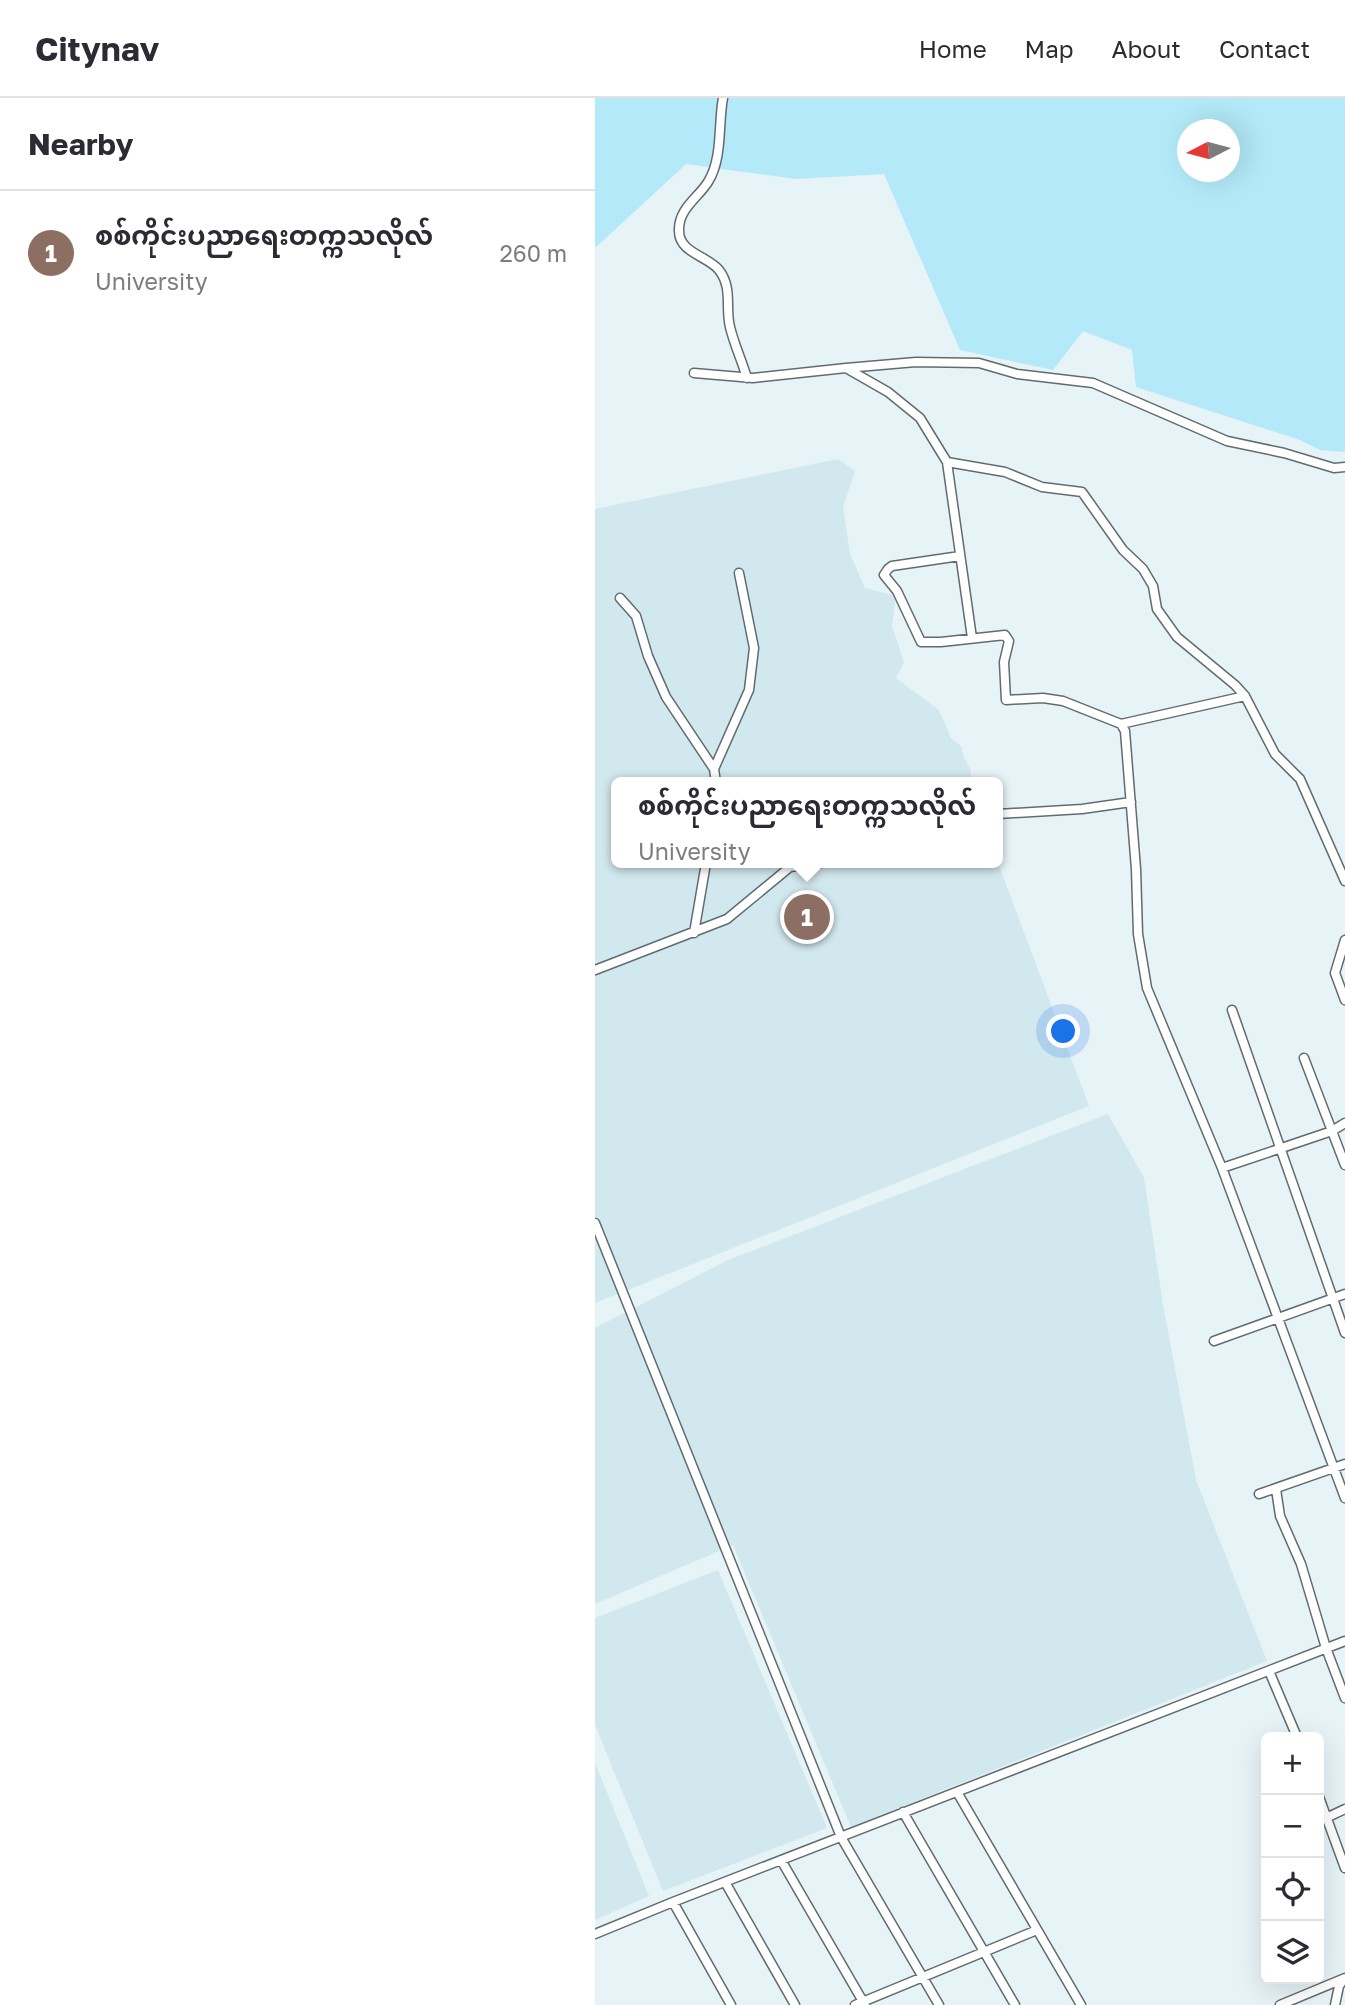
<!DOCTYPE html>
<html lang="en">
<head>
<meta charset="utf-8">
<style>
	:root { --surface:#fff; --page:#f7f7f7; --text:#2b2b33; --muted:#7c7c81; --line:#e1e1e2; --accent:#3c7e8f }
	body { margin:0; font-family:"Golos Text","Noto Sans Myanmar",sans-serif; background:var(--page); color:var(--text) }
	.controls { position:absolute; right:21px; bottom:21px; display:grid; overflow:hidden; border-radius:10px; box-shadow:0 7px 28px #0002 }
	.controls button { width:63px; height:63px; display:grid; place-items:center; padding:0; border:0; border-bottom:2px solid var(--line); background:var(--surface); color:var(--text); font:35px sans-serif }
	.compass { position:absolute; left:582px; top:21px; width:63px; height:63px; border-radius:50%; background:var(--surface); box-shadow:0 7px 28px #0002; rotate:264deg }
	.you { position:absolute; left:469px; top:934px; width:24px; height:24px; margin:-18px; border:5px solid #fff; border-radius:50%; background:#1a73e8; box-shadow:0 0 0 10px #1a73e833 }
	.badge { display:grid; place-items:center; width:46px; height:46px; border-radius:50%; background:var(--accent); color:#fff; font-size:23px; font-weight:700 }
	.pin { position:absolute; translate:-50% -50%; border:4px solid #fff; box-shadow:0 2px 7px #0006 }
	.popup { position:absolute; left:16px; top:679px; width:392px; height:91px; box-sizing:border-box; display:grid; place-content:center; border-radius:10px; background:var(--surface); filter:drop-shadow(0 2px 5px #0005); font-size:23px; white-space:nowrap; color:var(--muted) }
	.popup b { font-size:26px; color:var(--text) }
	.popup::after { content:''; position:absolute; left:50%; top:100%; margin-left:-14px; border:14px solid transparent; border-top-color:var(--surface) }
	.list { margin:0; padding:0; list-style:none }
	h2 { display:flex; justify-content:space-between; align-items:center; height:91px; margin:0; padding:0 28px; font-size:30px }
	h2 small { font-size:23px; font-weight:400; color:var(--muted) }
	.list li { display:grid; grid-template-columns:46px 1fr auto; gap:21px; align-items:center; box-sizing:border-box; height:126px; padding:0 28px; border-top:2px solid var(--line) }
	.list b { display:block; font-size:26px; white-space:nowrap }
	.list p { margin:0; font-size:23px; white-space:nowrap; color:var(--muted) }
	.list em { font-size:23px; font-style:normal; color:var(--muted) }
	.icon { flex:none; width:38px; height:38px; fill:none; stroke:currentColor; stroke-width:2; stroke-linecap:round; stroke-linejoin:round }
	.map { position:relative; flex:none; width:750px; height:1907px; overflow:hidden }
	header { display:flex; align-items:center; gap:42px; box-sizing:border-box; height:98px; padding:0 35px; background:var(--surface); border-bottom:2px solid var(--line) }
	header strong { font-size:33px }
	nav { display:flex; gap:38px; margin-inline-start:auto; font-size:24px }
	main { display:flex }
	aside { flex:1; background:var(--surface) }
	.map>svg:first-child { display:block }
	.built { fill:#d2e8ef }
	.green { fill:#b3e9f8; fill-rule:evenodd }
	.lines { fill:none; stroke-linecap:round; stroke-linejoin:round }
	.minor-casing { stroke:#606c70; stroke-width:11 }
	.minor { stroke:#fff; stroke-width:8 }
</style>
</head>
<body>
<header>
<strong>Citynav</strong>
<nav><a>Home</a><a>Map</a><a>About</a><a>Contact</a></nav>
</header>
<main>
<aside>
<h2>Nearby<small></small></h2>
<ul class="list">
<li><span class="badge" style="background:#8d6e63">1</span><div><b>စစ်ကိုင်းပညာရေးတက္ကသလိုလ်</b><p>University</p></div><em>260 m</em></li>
</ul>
</aside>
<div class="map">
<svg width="750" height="1907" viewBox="0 0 750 1907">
	<rect width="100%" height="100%" fill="#e6f3f7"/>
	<path class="built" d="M243,361L260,373L248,409L255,456L270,490L301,498L297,528L309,564L301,580L344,612L356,640L367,649L368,657L376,673L375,684H21V765H403L494,1008L0,1205V411Z
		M513,1016L549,1080L568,1207L601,1382L672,1563L256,1729L138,1447L0,1506V1230L133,1162Z
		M123,1472L232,1730L68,1793L0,1627V1520Z
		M0,1665L54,1798L0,1822Z"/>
	<path class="green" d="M0,0H750V354L725,352L705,342L541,289L537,252L488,233L458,272L365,252L289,76L201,81L91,66L0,150ZM592,32H634V74H592Z"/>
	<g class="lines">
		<defs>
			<path id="minor" d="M128,0C123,26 128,60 113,84C103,100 83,111 84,133C84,155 113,158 124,172C138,190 130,210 135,229C139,246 147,263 152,280
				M251,270L321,264L384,265L422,276L498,285L632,343L689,355L739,370L750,369
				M99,275L158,280L251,270L293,294L325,320L352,364L410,374L447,389L487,394L528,452L548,471L558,488L562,511L582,539L640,587L650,598L680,656L705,681L750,783
				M352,364L377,540
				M365,458L297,468L293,471L289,477L302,493L326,544H346L410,537L414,543L409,564L411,602L448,600L468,603L526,626L530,633L541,771L543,836L552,890L627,1070L750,1400
				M25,500L41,518L53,558L71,599L119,671L121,684
				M526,626L650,598
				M119,671L154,592L159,550L144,475
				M403,716L487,711L536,704
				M99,835L111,765
				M750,842L740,875L750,902
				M0,872L132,821L195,769L226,765
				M637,912L750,1235
				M709,960L750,1067
				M627,1070L737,1033L750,1025
				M0,1125L246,1739L344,1907
				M619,1243L750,1196
				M681,1391L685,1418L706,1466L731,1550L750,1600
				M664,1396L750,1366
				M674,1573L702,1639
				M362,1694L486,1907
				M724,1699L750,1770
				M308,1714L420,1907
				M731,1720L750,1711
				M186,1762L270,1907
				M130,1784L200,1907
				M78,1804L136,1907
				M0,1836L78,1804L750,1543
				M260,1907L442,1832
				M685,1907L750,1880
				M740,1907L744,1888L749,1881"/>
		</defs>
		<use href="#minor" class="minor-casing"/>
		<use href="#minor" class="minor"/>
	</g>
</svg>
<div class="controls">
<button>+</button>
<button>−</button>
<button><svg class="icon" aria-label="locate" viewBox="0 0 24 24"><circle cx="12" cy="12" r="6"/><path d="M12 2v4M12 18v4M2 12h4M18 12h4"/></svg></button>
<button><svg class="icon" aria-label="layers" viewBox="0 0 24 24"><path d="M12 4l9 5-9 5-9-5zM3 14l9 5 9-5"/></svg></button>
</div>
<svg class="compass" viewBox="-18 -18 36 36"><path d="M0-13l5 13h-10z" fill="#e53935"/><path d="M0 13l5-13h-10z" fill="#7c7c81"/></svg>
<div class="you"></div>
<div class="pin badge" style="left:212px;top:819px;background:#8d6e63">1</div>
<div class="popup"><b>စစ်ကိုင်းပညာရေးတက္ကသလိုလ်</b>University</div>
</div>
</main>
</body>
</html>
